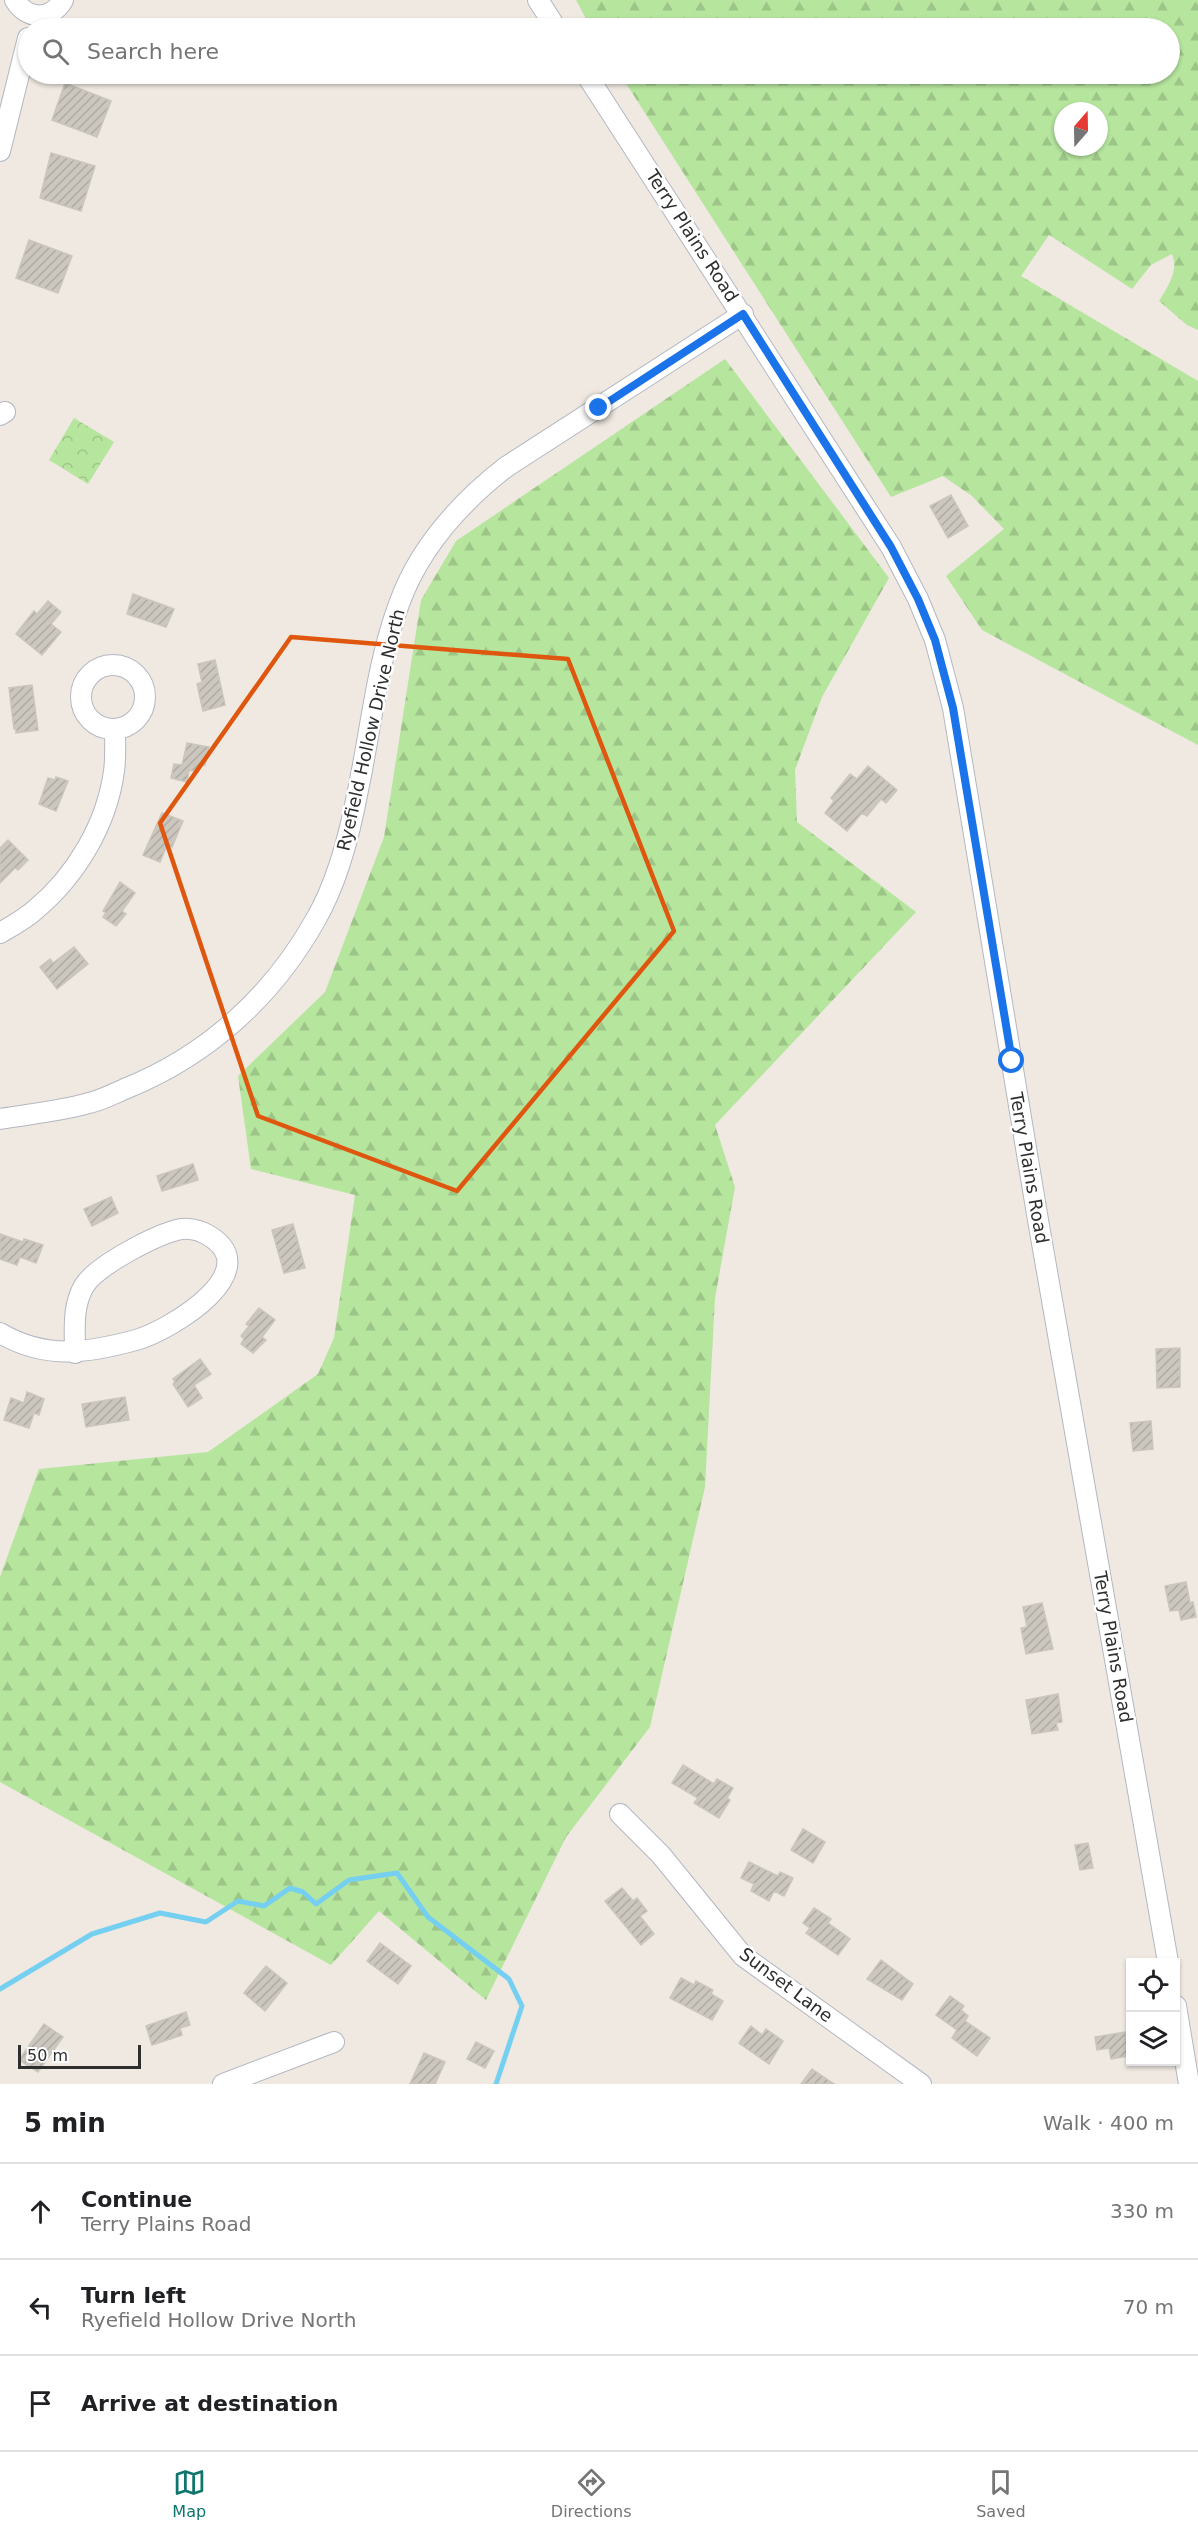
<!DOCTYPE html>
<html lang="en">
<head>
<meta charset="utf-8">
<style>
	:root { --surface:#fff; --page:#f2f2f2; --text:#202124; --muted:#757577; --line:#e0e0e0; --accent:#0f766e }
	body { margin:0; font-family:"DejaVu Sans",sans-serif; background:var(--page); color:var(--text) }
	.controls { position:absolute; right:18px; bottom:18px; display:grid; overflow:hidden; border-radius:0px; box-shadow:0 2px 4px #0004 }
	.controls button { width:54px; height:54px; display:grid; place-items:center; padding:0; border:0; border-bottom:2px solid var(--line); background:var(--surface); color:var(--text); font:30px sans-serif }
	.compass { position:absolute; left:1054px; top:102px; width:54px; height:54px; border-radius:50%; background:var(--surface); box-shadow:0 2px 4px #0004; rotate:20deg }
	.scale { position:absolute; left:18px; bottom:15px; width:123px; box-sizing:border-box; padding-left:6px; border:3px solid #2e2e2e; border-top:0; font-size:16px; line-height:21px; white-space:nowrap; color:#2e2e2e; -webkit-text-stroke:4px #fff; paint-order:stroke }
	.stop { position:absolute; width:18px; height:18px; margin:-14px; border:4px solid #1a73e8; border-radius:50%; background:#fff }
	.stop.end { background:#1a73e8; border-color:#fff; box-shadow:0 2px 6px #0008 }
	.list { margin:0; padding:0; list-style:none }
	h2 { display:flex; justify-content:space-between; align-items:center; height:78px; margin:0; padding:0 24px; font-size:26px }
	h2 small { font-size:20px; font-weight:400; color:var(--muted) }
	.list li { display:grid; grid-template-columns:39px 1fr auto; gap:18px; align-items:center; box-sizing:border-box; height:96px; padding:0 24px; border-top:2px solid var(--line) }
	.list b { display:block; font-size:22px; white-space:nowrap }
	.list p { margin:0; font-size:20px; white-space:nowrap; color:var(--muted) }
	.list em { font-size:20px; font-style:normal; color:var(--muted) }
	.icon { flex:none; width:33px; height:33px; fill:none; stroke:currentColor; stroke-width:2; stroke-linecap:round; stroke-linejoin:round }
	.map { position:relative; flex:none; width:1198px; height:2084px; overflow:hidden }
	.search { position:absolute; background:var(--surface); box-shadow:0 2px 4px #0004; left:18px; right:18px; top:18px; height:66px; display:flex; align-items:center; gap:15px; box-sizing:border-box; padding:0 21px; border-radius:33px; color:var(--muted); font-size:22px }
	.sheet { height:366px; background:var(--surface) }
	nav { display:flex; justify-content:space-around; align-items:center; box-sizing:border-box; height:84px; border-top:2px solid var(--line); background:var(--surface); font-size:16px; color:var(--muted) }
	nav a { display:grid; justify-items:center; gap:3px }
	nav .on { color:var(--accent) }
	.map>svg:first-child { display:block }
	.forest { fill:url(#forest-firs); fill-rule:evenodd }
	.park { fill:url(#park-crowns) }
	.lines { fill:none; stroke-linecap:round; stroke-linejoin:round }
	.stream { stroke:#75cff0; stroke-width:5 }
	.building { fill:url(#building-hatch); stroke:#cbc5ba; stroke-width:1.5 }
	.minor-casing { stroke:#b4b7c1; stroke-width:22 }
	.minor { stroke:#fff; stroke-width:20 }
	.route { stroke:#1a73e8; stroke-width:8 }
	.marked { fill:none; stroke:#df570e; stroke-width:4.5; stroke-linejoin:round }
	.labels { text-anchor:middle; stroke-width:5; stroke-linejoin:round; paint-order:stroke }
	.street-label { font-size:18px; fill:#2e2e2e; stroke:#fff }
</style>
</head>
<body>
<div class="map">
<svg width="1198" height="2084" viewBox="0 0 1198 2084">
	<defs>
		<pattern id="forest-firs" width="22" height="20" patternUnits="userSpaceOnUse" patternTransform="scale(1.5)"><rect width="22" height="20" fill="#b6e59e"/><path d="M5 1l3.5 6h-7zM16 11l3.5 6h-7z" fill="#9dc588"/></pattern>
		<pattern id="park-crowns" width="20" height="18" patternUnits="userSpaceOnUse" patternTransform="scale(1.5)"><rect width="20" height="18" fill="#b6e59e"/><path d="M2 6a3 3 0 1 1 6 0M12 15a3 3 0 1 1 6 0" fill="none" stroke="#9dc588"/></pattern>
		<pattern id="building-hatch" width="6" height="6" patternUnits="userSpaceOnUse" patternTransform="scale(1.5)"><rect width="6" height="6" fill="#cbc7bf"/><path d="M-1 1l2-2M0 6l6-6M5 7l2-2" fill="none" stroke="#afaba4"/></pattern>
	</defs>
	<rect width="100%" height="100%" fill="#efe9e1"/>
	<path class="forest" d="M576,0H1198V330L1187,325L1159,301C1168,286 1179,271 1172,254L1151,265L1132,289L1049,235L1021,276L1198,381V745L982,630L946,576L1004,529L972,496L943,476L891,497L620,74H1170V28H591ZM1063,111H1099V147H1063Z
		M725,359L889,578L822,697L795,770L797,822L916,912L715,1125L735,1187L715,1298L705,1487L650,1727L566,1837L486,2000L379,1911L331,1965L0,1782V1577L39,1469L208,1452L318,1374L334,1338L355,1195L251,1169L238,1076L325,992L384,837L421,600L456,541Z"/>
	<path class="park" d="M74,418L114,442L88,484L49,460Z"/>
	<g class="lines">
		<path class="stream" d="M0,1989L92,1934L160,1913L206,1922L238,1901L264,1906L290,1888L303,1892L316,1904L349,1880L397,1873L428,1917L509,1979L522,2006L496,2084"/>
	</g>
	<path class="building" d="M65,83L111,101L97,137L52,120Z
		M51,153L95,166L81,211L40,198Z
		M29,240L72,256L58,293L16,278Z
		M951,495L968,526L948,538L930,506Z
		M133,594L174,609L166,627L127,614Z
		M48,601L61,612L51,624L61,632L42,655L16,634L34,611L37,614Z
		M215,660L225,705L203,711L197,684L202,682L198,664Z
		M32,685L38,730L16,733V729H14L9,688Z
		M187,743L209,747L205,765L200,764L198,772L189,770L187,782L171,778L174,764L182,765Z
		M868,766L897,790L886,803L881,799L867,816L862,813L847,831L825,813L834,801L831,798L850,774L857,779Z
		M56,777L68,781L56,811L39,804L48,778L55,780Z
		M162,813L183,821L172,847L167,845L160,862L143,855Z
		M8,840L28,860L18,870L15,868L0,883V848Z
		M120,882L135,893L122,911L126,914L116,926L103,917L106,913L103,911Z
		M74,947L88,964L57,989L40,967L50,959L53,963Z
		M193,1164L198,1180L162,1191L157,1176Z
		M111,1197L118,1213L92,1226L84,1209Z
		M293,1224L305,1268L284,1273L272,1230Z
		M0,1234L23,1242L24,1239L43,1245L36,1263L20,1257L17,1265L0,1259Z
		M259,1308L275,1320L262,1337L266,1340L253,1353L241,1344L244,1339L241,1336L249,1326L246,1324Z
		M1180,1348V1387L1157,1388L1156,1349Z
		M200,1359L211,1374L194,1385L202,1398L188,1407L173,1384L175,1382L173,1379Z
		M27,1392L44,1399L39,1415L34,1413L29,1428L4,1420L11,1398L24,1403Z
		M125,1397L129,1420L86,1427L82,1404Z
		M1151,1421L1153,1449L1133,1451L1130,1423Z
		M1186,1582L1190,1603L1193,1602L1196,1617L1181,1620L1179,1610L1170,1611L1165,1586Z
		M1042,1603L1053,1649L1026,1654L1021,1628L1027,1627L1023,1607Z
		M1058,1694L1062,1722L1056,1723L1058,1730L1032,1734L1026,1700Z
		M683,1765L714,1784L717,1779L733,1788L727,1798L730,1800L719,1818L694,1803L698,1798L672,1783Z
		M803,1829L825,1842L813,1863L791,1850Z
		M1088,1843L1093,1868L1080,1870L1075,1845Z
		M749,1862L778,1876L780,1872L793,1878L784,1896L774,1891L769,1901L751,1891L754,1884L741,1878Z
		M622,1888L633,1901L637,1898L647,1911L640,1916L654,1934L641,1945L605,1901Z
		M814,1908L831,1919L828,1923L850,1939L838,1955L806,1933L810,1928L803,1923Z
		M380,1943L411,1966L398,1984L367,1961Z
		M881,1960L913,1984L902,2000L867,1979Z
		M266,1966L287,1983L265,2011L244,1993Z
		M681,1978L694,1985L696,1981L713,1990L711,1994L723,2001L712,2020L670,1998Z
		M950,1996L964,2006L961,2010L968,2016L965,2021L990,2038L977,2056L952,2038L957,2030L936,2015Z
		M186,2012L190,2025L180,2028L182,2035L152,2045L146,2026Z
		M44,2024L63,2037L38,2072L19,2060Z
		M751,2026L762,2035L766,2029L783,2041L769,2064L739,2043Z
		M1125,2032L1129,2056L1111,2059L1109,2048L1097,2050L1095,2037Z
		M476,2042L494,2051L485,2068L467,2059Z
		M424,2053L445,2062L435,2084H410Z
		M812,2069L834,2084H801Z"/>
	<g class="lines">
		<defs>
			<path id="minor" d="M15,0C27,20 51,21 63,0
				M538,0L556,28
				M586,74L891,547L918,599L935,640L953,708L1039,1226L1168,1962
				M0,151L28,38
				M0,415L5,412
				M81 697a32 32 0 1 1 64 0a32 32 0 1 1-64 0Z
				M0,933C12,926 25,919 35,910C76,876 107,824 114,771C116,757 115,743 115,729
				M0,1119C29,1114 61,1111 89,1103C102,1100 115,1093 127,1088C208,1055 273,996 316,919C338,881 350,833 358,790C371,729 377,663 399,604C419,548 460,503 506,467L743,314
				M0,1333C46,1360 88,1353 136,1340C171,1330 273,1268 204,1233C198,1230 188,1228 181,1229C157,1234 97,1265 84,1286C72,1307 75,1330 75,1353
				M620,1814L661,1855L743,1956L921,2084
				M1176,2006L1189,2084
				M223,2084L334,2042"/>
		</defs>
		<use href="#minor" class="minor-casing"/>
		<use href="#minor" class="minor"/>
	</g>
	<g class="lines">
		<path class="route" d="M599,408L743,314L891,547L918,599L935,640L953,708L1012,1061"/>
	</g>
	<path class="marked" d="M291,637L568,659L674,931L457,1191L258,1116L160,823Z"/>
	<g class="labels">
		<g class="street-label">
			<text transform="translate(692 236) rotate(57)" y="6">Terry Plains Road</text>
			<text transform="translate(371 730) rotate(-77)" y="6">Ryefield Hollow Drive North</text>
			<text transform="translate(1029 1168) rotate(80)" y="6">Terry Plains Road</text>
			<text transform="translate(1113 1647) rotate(80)" y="6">Terry Plains Road</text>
			<text transform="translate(786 1985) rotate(37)" y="6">Sunset Lane</text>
		</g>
	</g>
</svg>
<div class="controls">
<button><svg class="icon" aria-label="locate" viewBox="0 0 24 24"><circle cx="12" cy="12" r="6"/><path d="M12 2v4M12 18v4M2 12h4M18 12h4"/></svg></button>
<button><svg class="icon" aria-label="layers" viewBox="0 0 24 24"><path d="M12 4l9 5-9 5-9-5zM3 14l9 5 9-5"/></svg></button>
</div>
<svg class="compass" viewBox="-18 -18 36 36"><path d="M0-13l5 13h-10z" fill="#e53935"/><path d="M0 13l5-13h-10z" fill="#757577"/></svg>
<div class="scale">50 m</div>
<div class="stop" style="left:1012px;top:1061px"></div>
<div class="stop end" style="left:599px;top:408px"></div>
<div class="search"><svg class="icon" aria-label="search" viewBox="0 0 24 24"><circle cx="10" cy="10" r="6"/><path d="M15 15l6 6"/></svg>Search here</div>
</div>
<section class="sheet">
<h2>5 min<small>Walk · 400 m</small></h2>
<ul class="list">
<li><svg class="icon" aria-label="ahead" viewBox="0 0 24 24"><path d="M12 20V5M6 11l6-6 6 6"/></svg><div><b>Continue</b><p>Terry Plains Road</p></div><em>330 m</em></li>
<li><svg class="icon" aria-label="left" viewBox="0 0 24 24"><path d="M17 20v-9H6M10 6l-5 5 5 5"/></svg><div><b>Turn left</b><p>Ryefield Hollow Drive North</p></div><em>70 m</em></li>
<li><svg class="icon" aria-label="arrive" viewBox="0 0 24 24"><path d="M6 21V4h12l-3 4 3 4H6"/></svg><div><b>Arrive at destination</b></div></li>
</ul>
</section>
<nav>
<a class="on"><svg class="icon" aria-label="map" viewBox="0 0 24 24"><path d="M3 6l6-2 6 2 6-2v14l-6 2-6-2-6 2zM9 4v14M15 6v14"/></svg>Map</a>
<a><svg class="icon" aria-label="directions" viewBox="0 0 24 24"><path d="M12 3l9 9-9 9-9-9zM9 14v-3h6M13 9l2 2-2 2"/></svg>Directions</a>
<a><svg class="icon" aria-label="saved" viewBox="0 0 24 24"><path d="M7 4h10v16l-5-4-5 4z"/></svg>Saved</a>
</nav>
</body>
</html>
